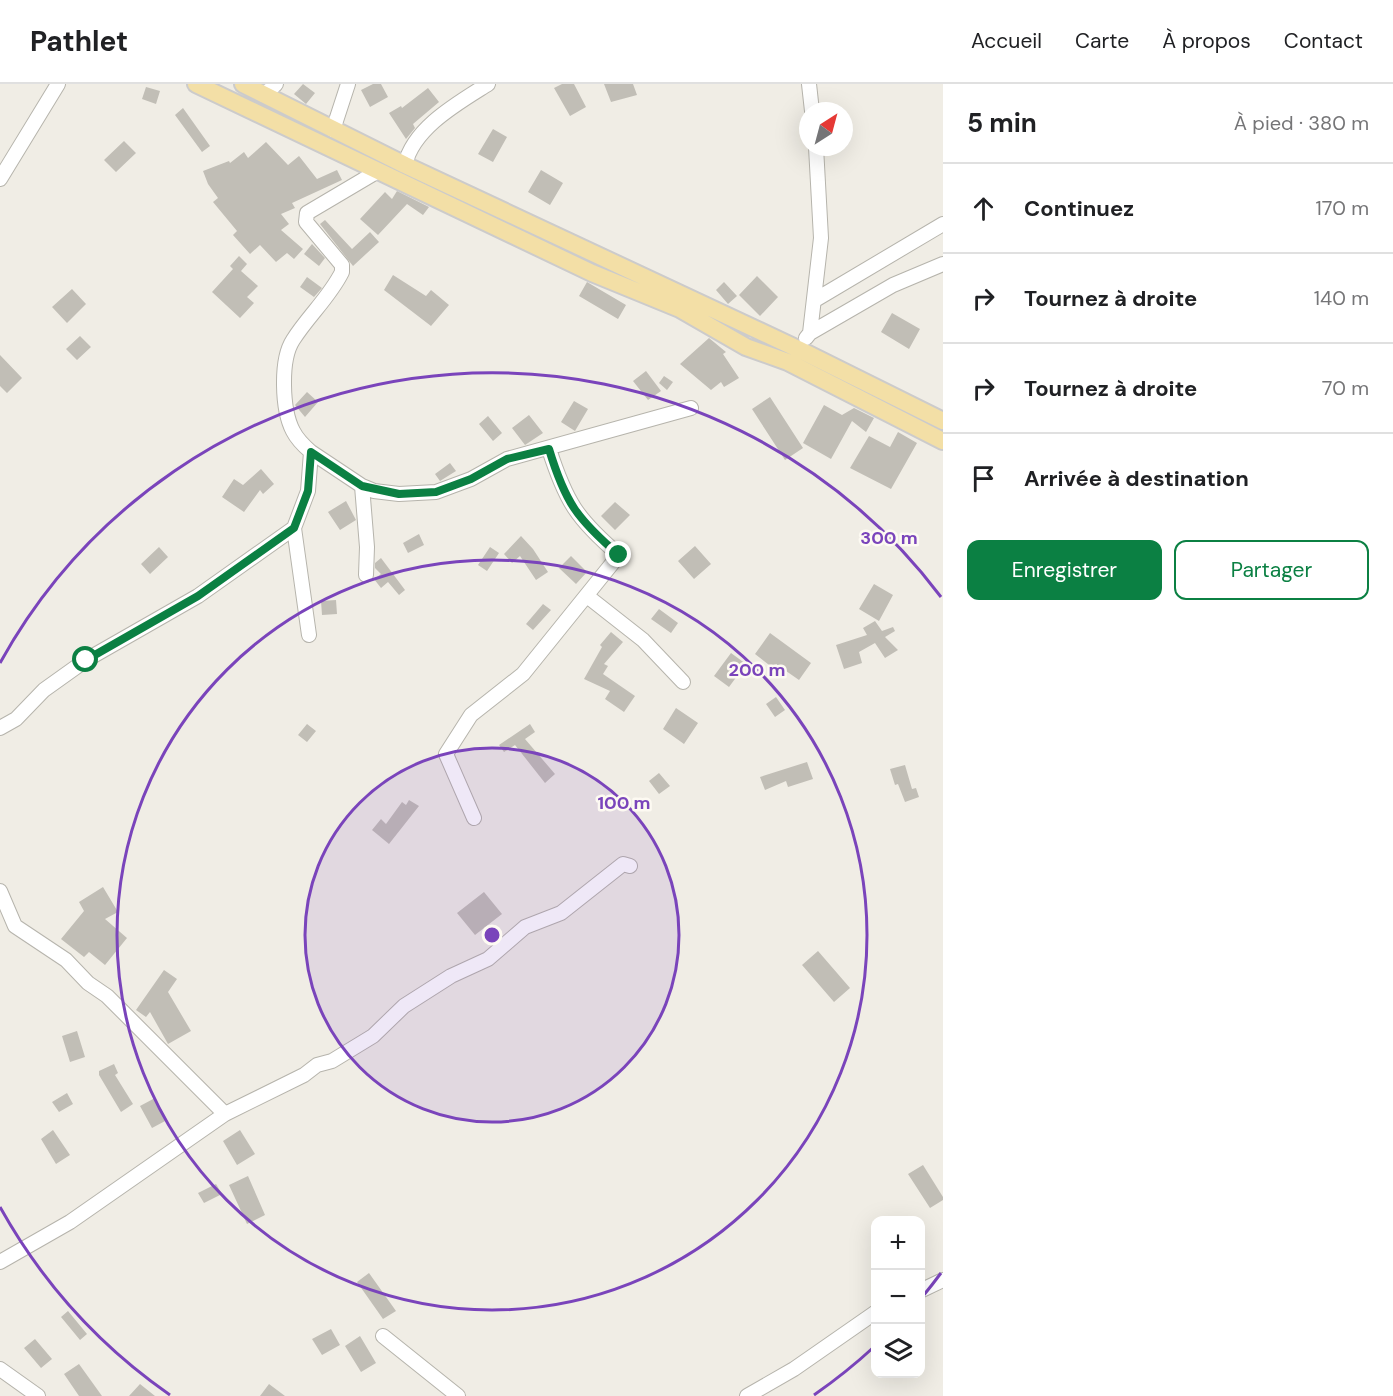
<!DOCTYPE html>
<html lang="fr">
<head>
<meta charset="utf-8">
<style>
	:root { --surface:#fff; --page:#f6f6f6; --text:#202124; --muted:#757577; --line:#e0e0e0; --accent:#0b8043 }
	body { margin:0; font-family:"DM Sans",sans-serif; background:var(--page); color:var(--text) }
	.controls { position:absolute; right:18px; bottom:18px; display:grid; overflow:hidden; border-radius:12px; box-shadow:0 6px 24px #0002 }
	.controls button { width:54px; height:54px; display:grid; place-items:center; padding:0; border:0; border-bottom:2px solid var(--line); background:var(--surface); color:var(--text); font:30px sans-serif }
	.compass { position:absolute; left:799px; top:18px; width:54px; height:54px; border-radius:50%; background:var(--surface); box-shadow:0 6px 24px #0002; rotate:36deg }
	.stop { position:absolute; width:18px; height:18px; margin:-14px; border:4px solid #0b8043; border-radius:50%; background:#fff }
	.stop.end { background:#0b8043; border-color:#fff; box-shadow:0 2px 6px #0008 }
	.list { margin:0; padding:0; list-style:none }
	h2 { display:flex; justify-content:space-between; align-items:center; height:78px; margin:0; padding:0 24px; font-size:26px }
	h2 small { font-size:20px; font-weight:400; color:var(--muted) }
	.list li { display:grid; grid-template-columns:39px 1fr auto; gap:18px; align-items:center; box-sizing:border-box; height:90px; padding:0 24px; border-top:2px solid var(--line) }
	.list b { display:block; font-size:22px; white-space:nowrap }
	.list em { font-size:20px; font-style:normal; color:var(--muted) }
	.actions { display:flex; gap:12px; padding:18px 24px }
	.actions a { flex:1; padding:14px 0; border:2px solid var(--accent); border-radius:12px; text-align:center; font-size:21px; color:var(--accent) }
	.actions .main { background:var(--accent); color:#fff }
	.icon { flex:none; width:33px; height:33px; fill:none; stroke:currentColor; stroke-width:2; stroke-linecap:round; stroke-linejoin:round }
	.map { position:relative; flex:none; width:943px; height:1312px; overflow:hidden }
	header { display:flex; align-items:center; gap:36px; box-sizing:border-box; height:84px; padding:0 30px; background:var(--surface); border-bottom:2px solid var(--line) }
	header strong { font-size:28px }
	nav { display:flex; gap:33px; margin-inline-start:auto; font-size:21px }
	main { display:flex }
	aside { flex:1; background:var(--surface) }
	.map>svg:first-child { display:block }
	.building { fill:#c1beb6 }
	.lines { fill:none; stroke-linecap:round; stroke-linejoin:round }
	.minor-casing { stroke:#b6b4ac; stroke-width:16 }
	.major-casing { stroke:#cccbcb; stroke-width:20 }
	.minor { stroke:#fff; stroke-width:14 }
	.major { stroke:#f3dfa6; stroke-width:16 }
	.route { stroke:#0b8043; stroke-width:8 }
	.ring { fill:none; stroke:#7a44bb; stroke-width:3 }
	.centre { fill:#7a44bb; stroke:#fdfaf2; stroke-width:3 }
	.ring-label { font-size:18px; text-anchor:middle; font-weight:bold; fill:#7a44bb; stroke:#fdfaf2; stroke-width:5; stroke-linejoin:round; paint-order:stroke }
</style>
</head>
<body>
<header>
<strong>Pathlet</strong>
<nav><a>Accueil</a><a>Carte</a><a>À propos</a><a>Contact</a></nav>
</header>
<main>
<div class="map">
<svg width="943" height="1312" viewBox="0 0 943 1312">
	<rect width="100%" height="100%" fill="#f0ede5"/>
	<path class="building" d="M303,0L315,9L306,20L294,10Z
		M373,0H381L388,13L370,23L361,6Z
		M562,0H574L586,23L570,32L554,4Z
		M604,0H633L637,11L611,18Z
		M146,3L160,7L156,20L142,15Z
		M428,4L439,18L413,40L415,44L406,55L389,29L401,22L402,24Z
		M183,24L210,62L202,68L175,31Z
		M493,45L507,53L493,78L478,70Z
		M124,57L136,69L116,88L104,76Z
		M266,58L288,81L299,72L317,95L337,86L342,96L292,119L295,124L281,130L289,140L281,146L303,165L294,175L287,169L276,178L260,161L250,170L233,151L237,147L213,118L218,114L208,100L203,87L229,77L230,79L244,68L248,74Z
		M541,86L563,99L550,121L528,108Z
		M397,107L429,123L423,131L407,120L378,151L360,135L385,108L392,115Z
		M325,136L352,165L370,148L379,158L353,182L320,140Z
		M312,160L325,174L319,182L304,170Z
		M239,172L247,180L241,187L258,202L247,213L254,219L240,234L212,208L233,185L230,182Z
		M393,191L426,212L431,206L449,221L431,242L384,206Z
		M757,192L778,213L760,232L739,211Z
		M307,193L322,204L314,213L300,203Z
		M587,198L626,221L618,235L579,212Z
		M724,198L737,212L728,220L716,206Z
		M72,205L86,220L67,239L52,223Z
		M892,229L920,245L909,265L881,248Z
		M80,252L91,263L77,276L66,265Z
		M709,254L726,268L723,270L739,294L724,303L721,298L711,306L680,280Z
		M0,271L22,294L7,309L0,302Z
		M646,287L661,307L648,316L633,297Z
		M664,292L673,298L667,306L659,299Z
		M307,308L318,318L305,333L295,321Z
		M770,313L803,364L785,376L752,325Z
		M574,317L588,325L575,347L561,338Z
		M824,321L842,331L854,324L874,334L866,348L852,337L831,375L803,359Z
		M529,331L543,349L525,361L512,344Z
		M488,332L502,349L493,357L479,340Z
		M898,348L917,359L891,405L850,384L869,352L890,363Z
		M450,379L456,387L440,397L435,390Z
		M261,385L274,400L263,410L260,406L244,428L222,413L234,395L243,401Z
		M346,417L356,436L340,446L328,428Z
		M615,418L630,431L615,446L601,432Z
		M419,450L424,461L408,469L403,459Z
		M521,452L533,465L548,488L536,496L520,472L512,479L504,470Z
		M695,462L711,480L694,495L678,477Z
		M159,463L168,473L150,490L141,480Z
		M490,463L499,469L487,487L478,481Z
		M571,472L587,488L576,500L559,484Z
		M381,474L405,506L399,511L388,498L381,504L374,495L381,490L375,484V479Z
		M874,500L893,511L879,537L859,525Z
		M336,516L337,530L322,531L321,517Z
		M543,520L551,526L533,546L526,540Z
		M659,525L678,539L671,549L651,535Z
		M875,537L882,547L893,543L895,547L885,553L898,566L885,574L875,559L859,568L862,579L844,585L836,561L867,551L863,544Z
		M611,548L623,558L604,580L608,582L603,590L635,612L624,628L605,615L610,607L584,595L602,563L600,561Z
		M770,549L811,579L799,596L776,580L773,584L755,570Z
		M731,569L746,580L729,603L714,592Z
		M776,613L785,626L775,633L766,620Z
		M676,624L698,639L684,660L663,645Z
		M307,640L316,647L307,658L298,651Z
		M530,640L535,648L525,655L555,690L545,699L515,661L504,668L499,661Z
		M807,678L813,695L788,703L786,697L765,706L760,693Z
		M905,681L912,705L916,704L919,713L905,718L898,700L895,701L890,685Z
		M659,689L670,702L659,710L649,697Z
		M409,716L419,722L389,760L372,746L381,735L386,740L402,718L406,721Z
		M103,803L118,828L105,835L127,854L105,881L89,868L84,873L61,855L84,827L79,818Z
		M484,808L502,830L475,851L457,829Z
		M818,867L850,904L834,918L802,881Z
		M164,886L177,895L168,908L191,947L168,960L150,928L146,933L136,926Z
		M77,947L85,973L70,978L62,952Z
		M114,980L118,989L115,991L133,1020L121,1028L99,991V987Z
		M67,1009L73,1020L59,1028L52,1018Z
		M155,1014L167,1036L152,1044L140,1022Z
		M53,1046L70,1071L56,1080L41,1055Z
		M240,1046L255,1070L237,1081L223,1057Z
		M923,1081L943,1113V1116L930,1124L908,1090Z
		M248,1092L265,1131L247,1140L229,1101Z
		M216,1100L222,1110L204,1119L198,1109Z
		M369,1189L396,1227L383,1235L357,1198Z
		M68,1227L87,1250L80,1256L61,1233Z
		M331,1245L340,1261L322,1271L312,1255Z
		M360,1252L376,1279L361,1288L345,1262Z
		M35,1255L52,1275L41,1284L24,1264Z
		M79,1280L102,1312H79L64,1290Z
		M140,1300L155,1312H129Z
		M269,1300L285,1312H260Z"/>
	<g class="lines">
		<defs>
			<path id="minor" d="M809,0L812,27
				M264,11L276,0
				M333,46L348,0
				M405,81C413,44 458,19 488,0
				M0,95L58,0
				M815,216L943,140
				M810,249L821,154L816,63
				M806,254L810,249L893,201L943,180
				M311,368L362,402L374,407L399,410L436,408L471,395L507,375L691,324
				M362,402L367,463L366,491
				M294,444L309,551
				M587,512L643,556L683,598
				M0,644L16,635L44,606L86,576L198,512L294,444L308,407L311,368C304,362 297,355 293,347C282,326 280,276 293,256C308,232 329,214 342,188V181L306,138L307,129L378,87
				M474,734L446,670L471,631L523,590L619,471C577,435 566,418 549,365
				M0,807L15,842L66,876L88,899L107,912L225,1030
				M0,1178L70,1138L225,1030L304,991L317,981L332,977L373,952L404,922L451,892L488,875L525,843L561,829L623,780L630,782
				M920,1207L943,1196
				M383,1252L458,1312
				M0,1285L38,1312
				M747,1312L794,1285L876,1228"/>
			<path id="major" d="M196,0L592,189L680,225L746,263L788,278L943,357
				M243,0L405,81L798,265L943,337"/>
		</defs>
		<use href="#minor" class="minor-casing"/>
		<use href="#major" class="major-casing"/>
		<use href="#minor" class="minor"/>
		<use href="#major" class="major"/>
	</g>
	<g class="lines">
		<path class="route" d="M86,576L198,512L294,444L308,407L311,368L362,402L399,410L436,408L471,395L507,375L549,365C565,418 577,435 619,471"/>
	</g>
	<circle cx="492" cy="851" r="187" fill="#7a44bb" fill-opacity=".12"/>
	<g class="ring">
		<circle cx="492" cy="851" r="187"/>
		<circle cx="492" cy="851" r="375"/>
		<path d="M941 1189A562 562 0 0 1 923 1212M875 1262A562 562 0 0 1 814 1311M170 1311A562 562 0 0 1 0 1123M0 579A562 562 0 0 1 941 513"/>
	</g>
	<circle cx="492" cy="851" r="9" class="centre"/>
	<g class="ring-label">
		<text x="889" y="460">300 m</text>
		<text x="757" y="592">200 m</text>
		<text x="624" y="725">100 m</text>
	</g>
</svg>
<div class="controls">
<button>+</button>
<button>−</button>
<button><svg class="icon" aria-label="layers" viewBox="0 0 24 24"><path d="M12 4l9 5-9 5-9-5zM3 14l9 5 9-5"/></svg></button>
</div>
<svg class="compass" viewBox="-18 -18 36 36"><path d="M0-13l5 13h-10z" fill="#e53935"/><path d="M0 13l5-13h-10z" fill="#757577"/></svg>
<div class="stop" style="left:86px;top:576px"></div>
<div class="stop end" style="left:619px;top:471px"></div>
</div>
<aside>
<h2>5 min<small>À pied · 380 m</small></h2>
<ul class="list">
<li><svg class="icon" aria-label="ahead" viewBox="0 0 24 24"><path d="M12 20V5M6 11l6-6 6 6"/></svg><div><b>Continuez</b></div><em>170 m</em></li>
<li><svg class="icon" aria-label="right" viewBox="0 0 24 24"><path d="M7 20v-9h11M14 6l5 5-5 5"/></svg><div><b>Tournez à droite</b></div><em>140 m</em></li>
<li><svg class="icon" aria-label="right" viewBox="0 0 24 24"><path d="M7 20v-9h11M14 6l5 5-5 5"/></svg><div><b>Tournez à droite</b></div><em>70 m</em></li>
<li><svg class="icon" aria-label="arrive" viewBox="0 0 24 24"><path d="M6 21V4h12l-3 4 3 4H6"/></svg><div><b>Arrivée à destination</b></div></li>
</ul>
<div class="actions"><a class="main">Enregistrer</a><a>Partager</a></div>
</aside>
</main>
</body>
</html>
